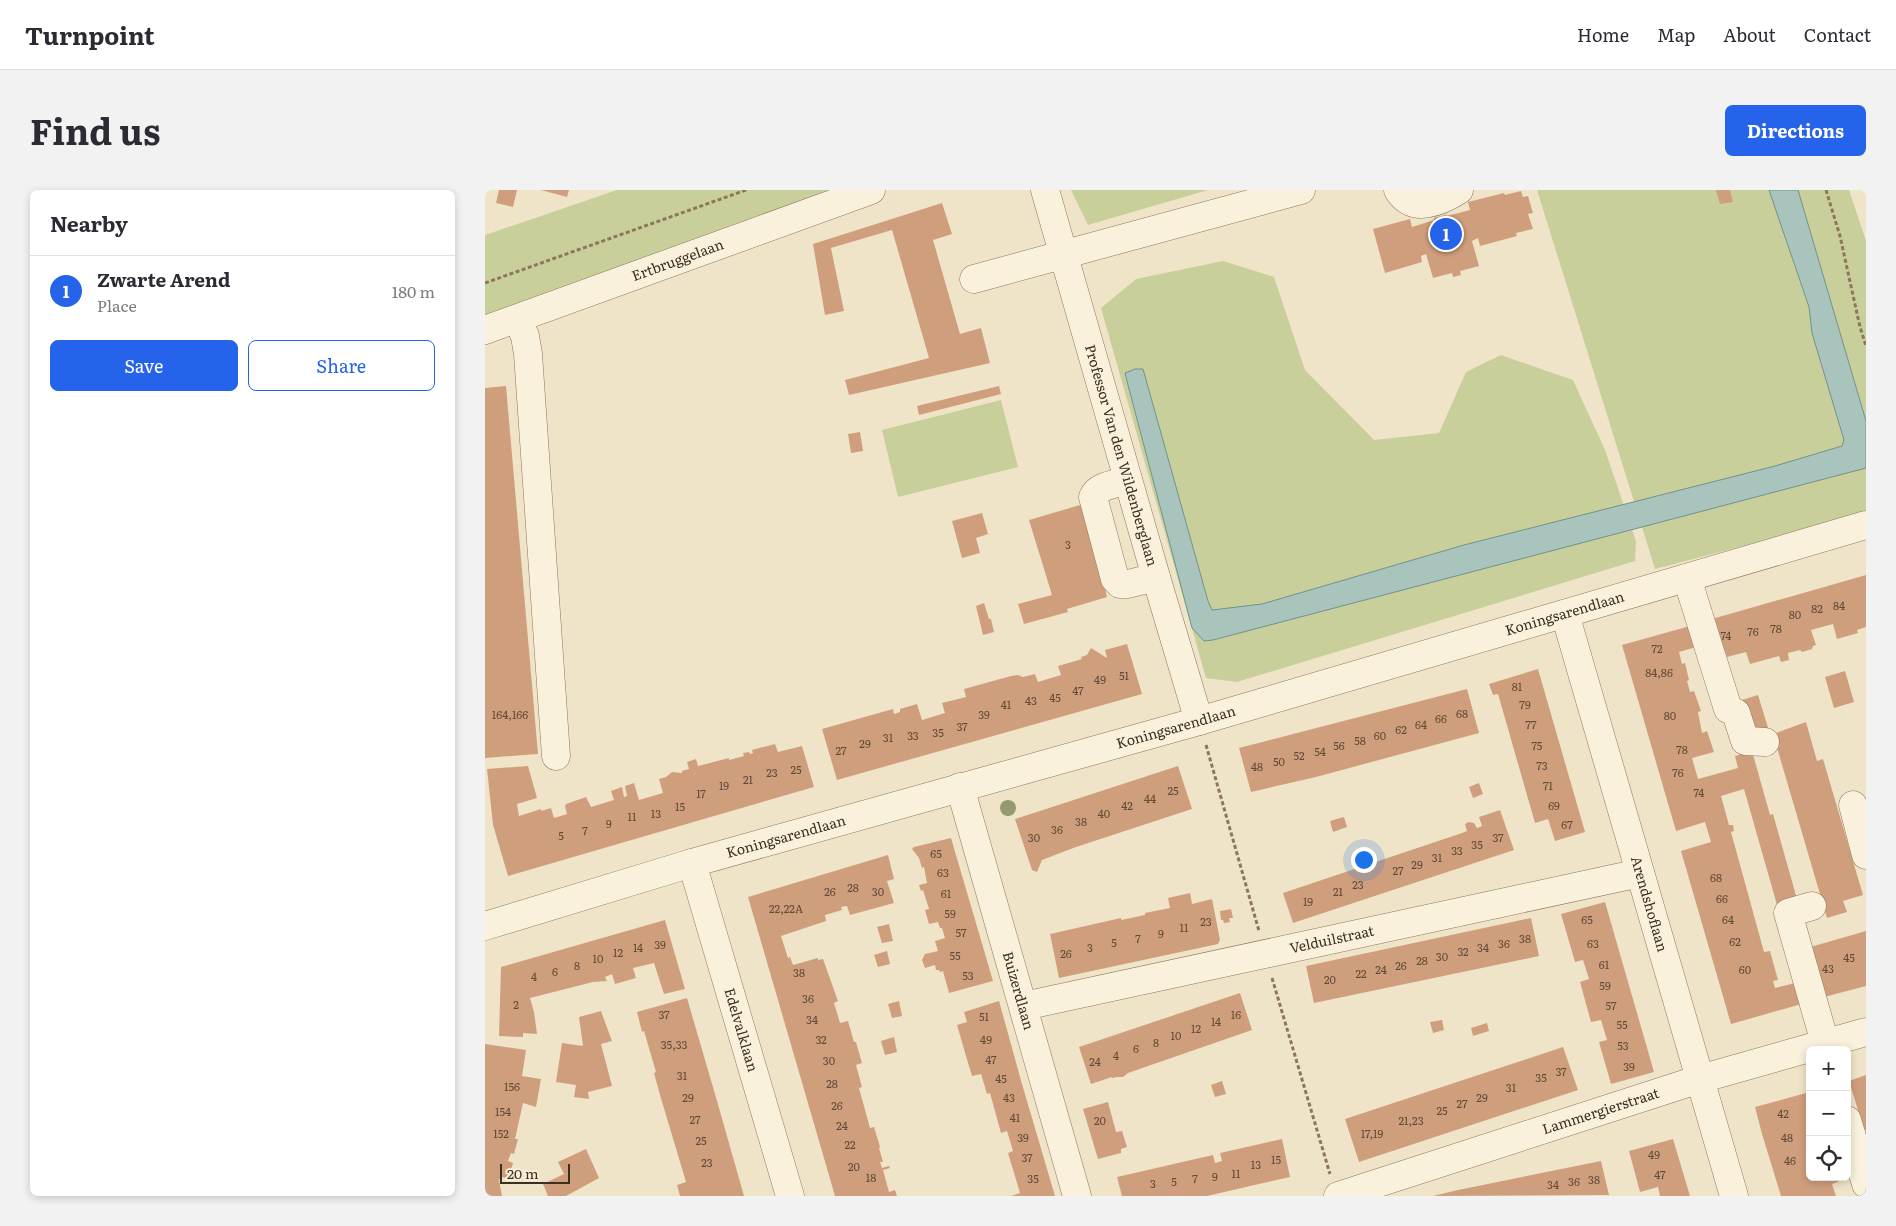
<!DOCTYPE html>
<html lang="en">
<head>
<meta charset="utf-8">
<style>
	:root { --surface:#fff; --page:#f2f2f3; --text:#2b2b33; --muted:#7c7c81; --line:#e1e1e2; --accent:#2563eb }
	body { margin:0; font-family:Literata,serif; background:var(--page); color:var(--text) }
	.controls { position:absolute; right:15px; bottom:15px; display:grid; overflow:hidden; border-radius:8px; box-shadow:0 2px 8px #0003 }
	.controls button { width:45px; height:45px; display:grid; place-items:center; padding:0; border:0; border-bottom:1px solid var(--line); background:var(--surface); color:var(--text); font:25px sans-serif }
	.scale { position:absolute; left:15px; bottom:12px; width:70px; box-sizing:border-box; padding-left:5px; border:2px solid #3d2e20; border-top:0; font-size:14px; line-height:18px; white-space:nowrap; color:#3d2e20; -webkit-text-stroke:4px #f7eed8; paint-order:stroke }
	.you { position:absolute; left:878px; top:669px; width:18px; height:18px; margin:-12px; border:4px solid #fff; border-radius:50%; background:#1a73e8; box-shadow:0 0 0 8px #1a73e833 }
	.badge { display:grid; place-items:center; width:32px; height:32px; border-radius:50%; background:var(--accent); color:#fff; font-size:16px; font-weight:700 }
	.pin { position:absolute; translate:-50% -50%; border:2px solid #fff; box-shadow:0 1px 5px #0006 }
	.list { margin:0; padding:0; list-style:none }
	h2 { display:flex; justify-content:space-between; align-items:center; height:65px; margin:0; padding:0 20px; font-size:21px }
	h2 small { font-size:16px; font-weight:400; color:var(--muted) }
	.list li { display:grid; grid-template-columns:32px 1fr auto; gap:15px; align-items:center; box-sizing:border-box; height:70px; padding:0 20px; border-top:1px solid var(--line) }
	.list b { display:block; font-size:19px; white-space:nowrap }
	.list p { margin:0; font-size:16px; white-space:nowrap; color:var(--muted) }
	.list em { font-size:16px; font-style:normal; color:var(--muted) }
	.actions { display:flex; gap:10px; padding:15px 20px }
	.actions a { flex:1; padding:11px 0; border:1px solid var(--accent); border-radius:8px; text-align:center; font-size:18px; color:var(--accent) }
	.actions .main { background:var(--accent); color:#fff }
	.icon { flex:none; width:28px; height:28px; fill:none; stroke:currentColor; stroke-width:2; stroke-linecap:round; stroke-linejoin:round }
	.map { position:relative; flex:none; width:1381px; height:1006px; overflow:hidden; border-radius:8px }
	header { display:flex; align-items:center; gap:30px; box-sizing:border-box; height:70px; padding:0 25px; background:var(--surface); border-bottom:1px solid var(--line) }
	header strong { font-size:24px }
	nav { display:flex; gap:28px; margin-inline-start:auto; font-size:18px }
	.intro { display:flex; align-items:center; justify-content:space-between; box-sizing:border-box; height:120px; padding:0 30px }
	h1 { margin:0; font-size:35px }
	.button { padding:12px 22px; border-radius:8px; background:var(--accent); color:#fff; font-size:18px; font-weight:700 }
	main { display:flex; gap:30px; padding:0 30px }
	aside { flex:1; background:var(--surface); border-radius:8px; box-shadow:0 2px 8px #0003 }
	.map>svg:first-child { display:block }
	.green { fill:#c9cf9b }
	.water { fill:#a9c4bc; stroke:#6f938a }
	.building { fill:#cf9f7d }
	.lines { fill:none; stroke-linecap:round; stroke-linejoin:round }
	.minor-casing { stroke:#8d765c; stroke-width:29 }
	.path { stroke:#8d765c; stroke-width:3; stroke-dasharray:4 2.5; stroke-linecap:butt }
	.minor { stroke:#faf1dc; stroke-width:28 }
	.tree { fill:#96986f }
	.labels { text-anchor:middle; stroke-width:4; stroke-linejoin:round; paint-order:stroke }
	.number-label { font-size:11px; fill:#624a37 }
	.street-label { font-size:14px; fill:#3d2e20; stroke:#f7eed8 }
</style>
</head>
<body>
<header>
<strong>Turnpoint</strong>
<nav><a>Home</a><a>Map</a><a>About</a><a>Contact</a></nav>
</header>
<div class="intro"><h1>Find us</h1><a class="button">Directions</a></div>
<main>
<aside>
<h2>Nearby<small></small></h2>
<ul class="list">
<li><span class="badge">1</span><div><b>Zwarte Arend</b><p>Place</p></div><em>180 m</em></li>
</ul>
<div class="actions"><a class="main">Save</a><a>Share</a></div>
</aside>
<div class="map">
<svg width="1381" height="1006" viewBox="0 0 1381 1006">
	<rect width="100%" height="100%" fill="#f0e4c8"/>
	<path class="green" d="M132,0H352L254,33L0,128V45Z
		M586,0H723L603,35Z
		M1052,0H1364L1381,51V324L1170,379Z
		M738,71L789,87L820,180L889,250L954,243L981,182L1016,165L1088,190L1120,260L1151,351L1150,371L752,492L721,488L616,118L651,89Z
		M516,210L533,277L413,307L397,240Z"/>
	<path class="water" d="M1284,0H1313L1381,231V278L728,450L719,451L707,438L643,195L640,183L650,179H658L723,411L727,420L777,414L979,355L1290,276L1357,256L1359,250L1327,143L1324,117Z"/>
	<path class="building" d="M14,0H32L28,17L11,13Z
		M56,0H84L82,7Z
		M1231,0H1245L1248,12L1235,14Z
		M1036,1L1038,7L1043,6L1048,23L1043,24L1048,39L1031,43L1032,46L995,56L993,48L987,51L994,76L975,81L976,85L968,87L967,83L948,88L941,64L936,66L937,72L900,83L888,39L925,29L927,37L949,30V28L961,25L962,26L985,20L983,12L1019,3L1020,5Z
		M457,13L467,44L448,50L475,144L496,138L505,173L364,205L360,190L444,168L407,40L346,58L359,121L340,125L328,54Z
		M21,196L53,564L0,568V198Z
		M514,196L516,204L434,225L432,216Z
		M375,242L378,261L366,263L363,244Z
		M602,313L622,407L582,419L583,422L539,434L533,414L567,405L544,330Z
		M497,323L503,344L491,348L495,363L477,368L467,331Z
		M1381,385V437L1372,440L1373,443L1352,449L1348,434L1326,440L1331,455L1328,456L1327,459L1317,462L1315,460L1303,463L1304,470L1296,472L1294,466L1265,474L1261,462L1242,467L1240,461L1229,464L1220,431Z
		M499,413L504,429H506L509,442L498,445L491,416Z
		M1212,434L1218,455L1194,462L1197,474L1200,473L1204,490L1202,491L1205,502L1209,501L1216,521L1213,522L1217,543L1222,541L1229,562L1207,568L1213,589L1253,578L1250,566L1267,561L1285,625L1288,624L1312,709L1292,715L1259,599L1236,606L1244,635H1248L1249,641L1246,642L1279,762L1285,761L1293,790L1288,791L1290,798L1314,792L1320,813L1246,834L1196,661L1226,652L1220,632L1191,641L1137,455Z
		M642,454L657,504L352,590L337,539L408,519L409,524L415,522V519L432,514L437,530L460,523L457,513L481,507L479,499L526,486L533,485L538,487L550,484L553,492L576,485L573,476L597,469L596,467L602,465L606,458L622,468L620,460Z
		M1053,479L1100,642L1070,651L1063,629L1050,633L1013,504L1008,505L1004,494Z
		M1360,481L1369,512L1349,518L1340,487Z
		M982,499L994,543L831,587L766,602L754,558Z
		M1273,505L1284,541L1267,546L1257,510Z
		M1321,532L1332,571L1338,569L1378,705L1358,711L1362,722L1342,728L1288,544Z
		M290,554L293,562L317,556L329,597L23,686L8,635L2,579L43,576L52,608L32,614L34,626L56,619V621L66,618L69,628L82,624L80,617L81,614L101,607L106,617L129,610L126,601L137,597L139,607L142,606L140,596L149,593L154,610L178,603L174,589L181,587L187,582L197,583V581L204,579L202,572L211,569L213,576L244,568V570L259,566L258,563L264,562L265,564L268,563L267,560Z
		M693,576L707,619L591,657L557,670L552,682L547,680L530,629Z
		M994,593L998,604L988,608L984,597Z
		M1015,620L1029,660L808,733L798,703L977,643L982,641L980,634L984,632L989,633L992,638L997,636L994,627Z
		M859,627L862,637L848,642L845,631Z
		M466,648L508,791L464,803L458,781L455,782L454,780H451L450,775L440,778L437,770L440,764L453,761L450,751L460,748L457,738H455L453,732L444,734L440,720L444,719L438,700L436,701L434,695L442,693L439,677L437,678L434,668L427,659L429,657Z
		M403,665L409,689L402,691L409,713L365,725L362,716L356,717L357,720L340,725L341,731L296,746L303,768L305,767L308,775L333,768V770L338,769L353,811L349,813L355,833L363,831L369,852H371L377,873L371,875L377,897L374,898L385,938L389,937L395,957L394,958L398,972H395L397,978L404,976L405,978L398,980L404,1002L410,1000L412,1006H350L263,707Z
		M705,703L707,714L727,709L735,750L733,754L574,788L565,744L636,728V730L660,725V723L685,718L683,708Z
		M1120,712L1169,882L1126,894L1114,852L1122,850L1116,830L1106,832L1095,792L1104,789L1098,770L1090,772L1076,724Z
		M746,719L748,728H744L745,732L739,733L738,730H736L735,721Z
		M1046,728L1054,766L829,813L821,776Z
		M180,730L200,799L179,804L169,773L148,778L151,788L130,794L127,784L120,787L122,791L108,792L45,808L49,822L52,844L38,843V847L14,846L16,777Z
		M404,734L408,751L397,753L392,737Z
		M1381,741V796L1339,807L1315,760Z
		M402,761L405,774L393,777L389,765Z
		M755,803L767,840L643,883L638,887H632L627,888V887L606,894L594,857Z
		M202,808L232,911L259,1006H195L192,995L201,992L175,905L169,883L171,882L159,841L157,842L152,822Z
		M414,811L417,826L407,828L403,814Z
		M514,811L537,894L570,1006H526L535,1003L523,963L528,961L522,941L516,943L505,903L502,904L496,884L487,886L481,866L472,835L482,832L479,822Z
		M116,821L127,851L116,854L127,896L103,902L104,909L89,907L91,895L71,892L77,853L98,856L94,827Z
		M957,830L959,840L948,843L945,832Z
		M1002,833L1004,841L988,846L986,838Z
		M409,847L412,862L400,865L396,851Z
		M0,854L41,860L37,886L56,889L51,917L38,913L30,949H33L29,964L26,963L23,971L28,973L23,989L17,987L14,990L17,1006H0Z
		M1078,857L1093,900L874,972L860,929Z
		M1381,885V940L1368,943L1363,923L1373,920L1364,891Z
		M737,891L741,904L730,907L726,895Z
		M1321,903L1325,919V987H1352L1353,992L1347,994L1351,1006H1296L1277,944L1270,917Z
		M623,912L631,942L637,941L642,957L636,959V963L613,969L598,919Z
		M797,949L805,987L722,1006H637L632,987L728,965L730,973L737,971L735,963Z
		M1188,949L1205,1006H1175L1173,997L1155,1002L1144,961Z
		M101,959L114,988L81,1006H63L58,994L79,984L73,972Z
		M1116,971L1124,1005L948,1006L973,1000Z"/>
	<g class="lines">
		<defs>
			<g id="minor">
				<path id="s1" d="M560,0L671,387L714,531"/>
				<path d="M913,0C928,24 955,12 974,0"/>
				<path d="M489,89L816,0"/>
				<path d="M32,129L40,146L43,164L71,566"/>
				<path id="s2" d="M0,140L386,0"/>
				<path d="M643,290C632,294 613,295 608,307L630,389L635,394H643L671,387"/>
				<path d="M1202,388L1243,519L1251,523L1260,551L1280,552"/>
				<path id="s3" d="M1080,424L1249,1006"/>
				<path id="s4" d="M475,597L592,1006"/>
				<path d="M1368,615L1381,665"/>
				<path id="s5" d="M207,673L305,1006"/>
				<path d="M1327,716L1303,723L1342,860"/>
				<path id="s6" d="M0,736L207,673L714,531L1381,335"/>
				<path id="s7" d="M539,816L1155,683"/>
				<path d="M1362,930L1381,994"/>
				<path id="s8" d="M853,1006L1215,889L1381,842"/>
			</g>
		</defs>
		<use href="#minor" class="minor-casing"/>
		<path class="path" d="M1341,0L1355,46L1375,137L1381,156
			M0,93L261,0
			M721,555L774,741
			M787,788L845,984"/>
		<use href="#minor" class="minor"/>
	</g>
	<circle class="tree" cx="523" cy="618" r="8"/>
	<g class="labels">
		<g class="number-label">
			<text x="583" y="359">3</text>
			<text x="1354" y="420">84</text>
			<text x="1332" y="423">82</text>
			<text x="1310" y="429">80</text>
			<text x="1291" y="443">78</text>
			<text x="1268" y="446">76</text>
			<text x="1241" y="450">74</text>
			<text x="1172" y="463">72</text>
			<text x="1174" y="487">84,86</text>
			<text x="639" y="490">51</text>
			<text x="615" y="494">49</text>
			<text x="1032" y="501">81</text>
			<text x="593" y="505">47</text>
			<text x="570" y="512">45</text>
			<text x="546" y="515">43</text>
			<text x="521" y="519">41</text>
			<text x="1040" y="519">79</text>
			<text x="977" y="528">68</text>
			<text x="25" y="529">164,166</text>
			<text x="499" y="529">39</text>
			<text x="1185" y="530">80</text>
			<text x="956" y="533">66</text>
			<text x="936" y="539">64</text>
			<text x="1046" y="539">77</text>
			<text x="477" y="541">37</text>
			<text x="916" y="544">62</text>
			<text x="453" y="547">35</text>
			<text x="428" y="550">33</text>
			<text x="895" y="550">60</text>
			<text x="403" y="552">31</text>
			<text x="875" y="555">58</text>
			<text x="380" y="558">29</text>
			<text x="854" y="560">56</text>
			<text x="1052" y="560">75</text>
			<text x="1197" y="564">78</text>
			<text x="356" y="565">27</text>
			<text x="835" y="566">54</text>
			<text x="814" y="570">52</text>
			<text x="794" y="576">50</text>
			<text x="1057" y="580">73</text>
			<text x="772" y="581">48</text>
			<text x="311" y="584">25</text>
			<text x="287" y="587">23</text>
			<text x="1193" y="587">76</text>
			<text x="263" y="594">21</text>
			<text x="239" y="600">19</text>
			<text x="1063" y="600">71</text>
			<text x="688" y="605">25</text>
			<text x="1214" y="607">74</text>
			<text x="216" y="608">17</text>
			<text x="665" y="613">44</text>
			<text x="642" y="620">42</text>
			<text x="1069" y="620">69</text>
			<text x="195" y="621">15</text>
			<text x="171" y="628">13</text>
			<text x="619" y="628">40</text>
			<text x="147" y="631">11</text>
			<text x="596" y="636">38</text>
			<text x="124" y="638">9</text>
			<text x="1082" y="639">67</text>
			<text x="572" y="644">36</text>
			<text x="100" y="645">7</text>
			<text x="76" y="650">5</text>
			<text x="549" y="652">30</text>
			<text x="1013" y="652">37</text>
			<text x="992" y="659">35</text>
			<text x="972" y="665">33</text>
			<text x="451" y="668">65</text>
			<text x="952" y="672">31</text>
			<text x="932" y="679">29</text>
			<text x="913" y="685">27</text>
			<text x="458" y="687">63</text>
			<text x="1231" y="692">68</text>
			<text x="873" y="699">23</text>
			<text x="368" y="702">28</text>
			<text x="345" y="706">26</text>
			<text x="393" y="706">30</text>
			<text x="853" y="706">21</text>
			<text x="461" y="708">61</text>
			<text x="1237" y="713">66</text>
			<text x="823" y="716">19</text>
			<text x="301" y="723">22,22A</text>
			<text x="465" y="728">59</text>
			<text x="1102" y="734">65</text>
			<text x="1243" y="734">64</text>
			<text x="721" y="736">23</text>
			<text x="699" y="742">11</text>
			<text x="476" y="747">57</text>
			<text x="676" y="748">9</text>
			<text x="653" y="753">7</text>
			<text x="1040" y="753">38</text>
			<text x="1250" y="756">62</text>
			<text x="629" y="757">5</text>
			<text x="1019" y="758">36</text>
			<text x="1108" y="758">63</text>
			<text x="175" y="759">39</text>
			<text x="153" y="762">14</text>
			<text x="605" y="762">3</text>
			<text x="998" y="762">34</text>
			<text x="978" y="766">32</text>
			<text x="133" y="767">12</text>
			<text x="581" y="768">26</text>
			<text x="470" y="770">55</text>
			<text x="957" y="771">30</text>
			<text x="1364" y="772">45</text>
			<text x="113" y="773">10</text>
			<text x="937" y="775">28</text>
			<text x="1119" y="779">61</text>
			<text x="92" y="780">8</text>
			<text x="916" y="780">26</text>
			<text x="1343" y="783">43</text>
			<text x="896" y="784">24</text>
			<text x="1260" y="784">60</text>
			<text x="70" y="786">6</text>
			<text x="314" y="787">38</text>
			<text x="876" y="788">22</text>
			<text x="483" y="790">53</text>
			<text x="49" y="791">4</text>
			<text x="845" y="794">20</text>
			<text x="1120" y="800">59</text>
			<text x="323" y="813">36</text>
			<text x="31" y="819">2</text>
			<text x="1126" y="820">57</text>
			<text x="179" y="829">37</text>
			<text x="751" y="829">16</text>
			<text x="499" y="831">51</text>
			<text x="327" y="834">34</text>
			<text x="731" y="836">14</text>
			<text x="1137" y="839">55</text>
			<text x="711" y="843">12</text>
			<text x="691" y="850">10</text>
			<text x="336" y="854">32</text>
			<text x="501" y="854">49</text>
			<text x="671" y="857">8</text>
			<text x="189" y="859">35,33</text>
			<text x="1138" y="860">53</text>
			<text x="651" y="863">6</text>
			<text x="631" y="870">4</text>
			<text x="506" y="874">47</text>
			<text x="344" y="875">30</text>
			<text x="610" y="876">24</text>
			<text x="1144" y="881">39</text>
			<text x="1076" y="886">37</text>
			<text x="197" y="890">31</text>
			<text x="1056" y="892">35</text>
			<text x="516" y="893">45</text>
			<text x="347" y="898">28</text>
			<text x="27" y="901">156</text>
			<text x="1026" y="902">31</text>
			<text x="203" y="912">29</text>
			<text x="524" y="912">43</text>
			<text x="997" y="912">29</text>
			<text x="977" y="918">27</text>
			<text x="352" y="920">26</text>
			<text x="957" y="925">25</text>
			<text x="18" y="926">154</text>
			<text x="1298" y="928">42</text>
			<text x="530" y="932">41</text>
			<text x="210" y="934">27</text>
			<text x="615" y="935">20</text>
			<text x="926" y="935">21,23</text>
			<text x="357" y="940">24</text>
			<text x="16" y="948">152</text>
			<text x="887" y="948">17,19</text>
			<text x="538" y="952">39</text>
			<text x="1302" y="952">48</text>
			<text x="216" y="955">25</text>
			<text x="365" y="959">22</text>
			<text x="1169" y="969">49</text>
			<text x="542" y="972">37</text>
			<text x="791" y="974">15</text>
			<text x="1305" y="975">46</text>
			<text x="222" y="977">23</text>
			<text x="771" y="979">13</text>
			<text x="369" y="981">20</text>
			<text x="751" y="988">11</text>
			<text x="1175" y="989">47</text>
			<text x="730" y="991">9</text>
			<text x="386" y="992">18</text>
			<text x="548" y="993">35</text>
			<text x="710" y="993">7</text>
			<text x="1109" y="994">38</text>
			<text x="689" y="996">5</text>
			<text x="1089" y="996">36</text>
			<text x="668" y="998">3</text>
			<text x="1068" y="999">34</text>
		</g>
		<g class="street-label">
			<text dy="5" stroke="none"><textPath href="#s2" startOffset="205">Ertbruggelaan</textPath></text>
			<text dy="5" stroke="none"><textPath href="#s1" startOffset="276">Professor Van den Wildenberglaan</textPath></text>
			<text dy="5" stroke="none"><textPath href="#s6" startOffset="1124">Koningsarendlaan</textPath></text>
			<text dy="5" stroke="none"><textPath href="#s6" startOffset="719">Koningsarendlaan</textPath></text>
			<text dy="5" stroke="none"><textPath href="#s6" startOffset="314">Koningsarendlaan</textPath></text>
			<text dy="5" stroke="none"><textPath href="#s3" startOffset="302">Arendshoflaan</textPath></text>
			<text dy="5" stroke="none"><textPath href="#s7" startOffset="315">Velduilstraat</textPath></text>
			<text dy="5" stroke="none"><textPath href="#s4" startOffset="212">Buizerdlaan</textPath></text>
			<text dy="5" stroke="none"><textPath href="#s5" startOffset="174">Edelvalklaan</textPath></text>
			<text dy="5" stroke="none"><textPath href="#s8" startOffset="276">Lammergierstraat</textPath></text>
		</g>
	</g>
</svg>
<div class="controls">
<button>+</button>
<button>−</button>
<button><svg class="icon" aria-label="locate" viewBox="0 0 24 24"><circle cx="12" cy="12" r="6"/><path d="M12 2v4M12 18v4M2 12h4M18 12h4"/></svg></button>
</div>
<div class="scale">20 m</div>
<div class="you"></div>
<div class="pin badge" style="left:961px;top:44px">1</div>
</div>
</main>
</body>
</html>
